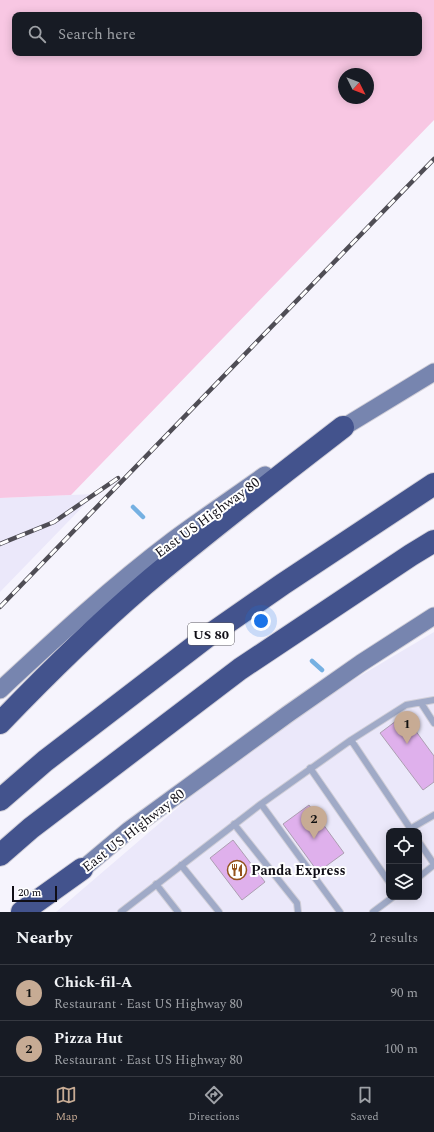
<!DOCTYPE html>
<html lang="en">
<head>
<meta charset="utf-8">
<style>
	:root { --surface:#171b24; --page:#242831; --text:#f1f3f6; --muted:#9ea1a6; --line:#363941; --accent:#c7ab94 }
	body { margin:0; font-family:Spectral,serif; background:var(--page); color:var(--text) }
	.controls { position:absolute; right:12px; bottom:12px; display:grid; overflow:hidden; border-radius:8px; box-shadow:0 2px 10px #0003 }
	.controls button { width:36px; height:36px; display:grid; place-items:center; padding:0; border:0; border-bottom:1px solid var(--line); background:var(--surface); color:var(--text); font:20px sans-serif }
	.compass { position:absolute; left:338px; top:68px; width:36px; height:36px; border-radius:50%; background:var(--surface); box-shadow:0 2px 10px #0003; rotate:132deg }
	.scale { position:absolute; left:12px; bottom:10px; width:45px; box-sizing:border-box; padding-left:4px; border:2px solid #100e16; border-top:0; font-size:11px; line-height:14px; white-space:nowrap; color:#100e16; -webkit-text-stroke:3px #fff; paint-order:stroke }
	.you { position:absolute; left:261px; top:621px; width:14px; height:14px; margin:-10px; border:3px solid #fff; border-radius:50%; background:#1a73e8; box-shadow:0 0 0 6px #1a73e833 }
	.badge { display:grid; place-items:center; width:26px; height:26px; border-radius:50%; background:var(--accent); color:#111; font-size:13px; font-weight:700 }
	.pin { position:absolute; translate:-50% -33px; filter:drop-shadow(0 1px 2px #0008) }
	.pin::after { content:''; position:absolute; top:21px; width:14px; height:12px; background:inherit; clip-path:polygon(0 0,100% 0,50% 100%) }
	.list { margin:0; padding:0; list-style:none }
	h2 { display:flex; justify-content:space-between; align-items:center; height:52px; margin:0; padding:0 16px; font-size:17px }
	h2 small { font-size:13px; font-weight:400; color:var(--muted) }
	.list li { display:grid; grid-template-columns:26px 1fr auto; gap:12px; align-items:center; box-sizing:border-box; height:56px; padding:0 16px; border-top:1px solid var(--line) }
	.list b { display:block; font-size:15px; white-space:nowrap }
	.list p { margin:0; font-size:13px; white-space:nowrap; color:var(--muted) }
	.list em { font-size:13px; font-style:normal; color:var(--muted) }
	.icon { flex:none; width:22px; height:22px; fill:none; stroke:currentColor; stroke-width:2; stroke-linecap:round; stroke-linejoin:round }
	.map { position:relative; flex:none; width:434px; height:912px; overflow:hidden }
	.search { position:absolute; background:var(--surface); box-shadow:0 2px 10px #0003; left:12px; right:12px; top:12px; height:44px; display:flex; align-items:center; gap:10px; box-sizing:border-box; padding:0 14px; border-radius:8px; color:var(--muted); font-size:15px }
	.sheet { height:164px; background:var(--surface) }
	nav { display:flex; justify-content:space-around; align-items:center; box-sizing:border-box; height:56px; border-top:1px solid var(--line); background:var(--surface); font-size:11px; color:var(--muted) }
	nav a { display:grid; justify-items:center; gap:2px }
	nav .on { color:var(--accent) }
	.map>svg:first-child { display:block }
	.built { fill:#ebe8fa; fill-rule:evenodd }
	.green { fill:#f8c7e3; fill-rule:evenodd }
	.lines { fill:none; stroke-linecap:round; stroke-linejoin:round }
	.stream { stroke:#75b0e2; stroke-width:4.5 }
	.building { fill:#dfb0ec; stroke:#ac9eb1 }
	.lane-casing { stroke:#d1cfd8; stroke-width:8 }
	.secondary-casing { stroke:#d1cfd8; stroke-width:19 }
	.highway-casing { stroke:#d1cfd8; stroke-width:24 }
	.lane { stroke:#a0aac7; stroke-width:6 }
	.secondary { stroke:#7785af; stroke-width:17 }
	.highway { stroke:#43538d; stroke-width:22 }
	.rail-casing { stroke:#4f4d55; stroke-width:4.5 }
	.rail { stroke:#fff; stroke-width:3; stroke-dasharray:9; stroke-linecap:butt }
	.labels { text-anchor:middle; stroke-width:4; stroke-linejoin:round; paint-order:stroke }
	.shield { fill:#fff; stroke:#58565c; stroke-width:1 }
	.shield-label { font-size:13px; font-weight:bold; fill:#100e16 }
	.street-label { font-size:14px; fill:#100e16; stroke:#fff }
	.poi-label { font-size:14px; font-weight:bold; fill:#100e16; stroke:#fff; text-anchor:start }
</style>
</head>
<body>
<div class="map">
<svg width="434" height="912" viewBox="0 0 434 912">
	<rect width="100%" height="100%" fill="#f6f4fd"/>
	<path class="built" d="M95,494L0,592V498Z
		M434,632V912H56L203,786L338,689ZM389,831H419V897H389Z"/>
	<path class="green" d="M0,0H434V120L71,495L0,498ZM15,15H419V53H15ZM344,74H368V98H344Z"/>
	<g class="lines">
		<path class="stream" d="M133,507L143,517
			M312,661L322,670"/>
	</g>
	<path class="building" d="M404,715L434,756V782L423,790L380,733Z
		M309,805L344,853L318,872L283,824Z
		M233,840L265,882L242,900L210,858Z"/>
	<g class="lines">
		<defs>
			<path id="lane" d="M421,703L434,723
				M351,740L412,831
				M310,768L389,882
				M261,804L340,912
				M234,824L297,903L298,912
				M410,829L434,815
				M419,842L434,864
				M181,865L219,912
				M419,877L434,865
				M156,884L178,912
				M121,912L261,804L351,740L406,705L434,700
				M373,912L393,897"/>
			<path id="secondary" d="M334,433L434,372
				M0,690C56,638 112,586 173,540C203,518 234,497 265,475
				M73,877L129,830L288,714L361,663L434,616"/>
			<path id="highway" d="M0,723C46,675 94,628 144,585C209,530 276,479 343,427
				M0,800L45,761L208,636L283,584L434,484
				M0,855L31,828L240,669L411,555L434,541
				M22,912L82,869"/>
		</defs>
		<use href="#lane" class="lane-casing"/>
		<use href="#secondary" class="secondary-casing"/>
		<use href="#highway" class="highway-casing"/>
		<use href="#lane" class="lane"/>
		<use href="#secondary" class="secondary"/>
		<use href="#highway" class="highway"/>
		<defs>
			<path id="rail" d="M0,544L54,522L118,478
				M0,607L434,159"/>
		</defs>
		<use href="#rail" class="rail-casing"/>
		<use href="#rail" class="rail"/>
	</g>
	<defs>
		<symbol id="restaurant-ring" viewBox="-11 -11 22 22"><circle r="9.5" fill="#fff" stroke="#93531d" stroke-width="1.5"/><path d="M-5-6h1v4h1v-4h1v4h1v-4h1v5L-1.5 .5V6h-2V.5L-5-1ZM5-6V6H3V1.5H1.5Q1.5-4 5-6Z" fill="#93531d"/></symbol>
	</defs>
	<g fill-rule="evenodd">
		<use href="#restaurant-ring" x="226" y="859" width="22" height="22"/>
	</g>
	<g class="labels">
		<rect class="shield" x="188" y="623" width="46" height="22" rx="3"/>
		<g class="shield-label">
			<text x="211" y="639">US 80</text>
		</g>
		<g class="street-label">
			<text transform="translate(207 517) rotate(-36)" y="5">East US Highway 80</text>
			<text transform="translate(133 830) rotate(-38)" y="5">East US Highway 80</text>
		</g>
		<g class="poi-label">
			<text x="251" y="875">Panda Express</text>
		</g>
	</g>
</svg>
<div class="controls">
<button><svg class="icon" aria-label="locate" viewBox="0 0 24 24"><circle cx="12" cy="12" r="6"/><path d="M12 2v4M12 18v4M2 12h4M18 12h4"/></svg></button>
<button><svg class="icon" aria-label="layers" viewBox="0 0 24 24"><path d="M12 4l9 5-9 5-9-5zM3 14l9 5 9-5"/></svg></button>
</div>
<svg class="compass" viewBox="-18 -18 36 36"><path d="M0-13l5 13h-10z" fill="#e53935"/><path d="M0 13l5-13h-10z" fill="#9ea1a6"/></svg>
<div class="scale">20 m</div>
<div class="you"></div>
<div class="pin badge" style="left:407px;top:744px">1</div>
<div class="pin badge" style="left:314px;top:839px">2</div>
<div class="search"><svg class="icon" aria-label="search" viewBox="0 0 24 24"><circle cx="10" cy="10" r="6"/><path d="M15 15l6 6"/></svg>Search here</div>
</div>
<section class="sheet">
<h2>Nearby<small>2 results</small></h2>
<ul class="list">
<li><span class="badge">1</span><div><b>Chick-fil-A</b><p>Restaurant · East US Highway 80</p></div><em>90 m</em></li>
<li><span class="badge">2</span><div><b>Pizza Hut</b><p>Restaurant · East US Highway 80</p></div><em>100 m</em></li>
</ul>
</section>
<nav>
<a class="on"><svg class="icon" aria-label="map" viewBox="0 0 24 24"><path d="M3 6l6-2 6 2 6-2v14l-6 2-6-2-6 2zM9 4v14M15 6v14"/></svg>Map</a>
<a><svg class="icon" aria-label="directions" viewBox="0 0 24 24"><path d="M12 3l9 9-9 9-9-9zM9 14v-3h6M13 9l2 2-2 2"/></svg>Directions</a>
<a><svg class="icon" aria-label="saved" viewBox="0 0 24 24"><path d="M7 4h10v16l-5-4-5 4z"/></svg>Saved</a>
</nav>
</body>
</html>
